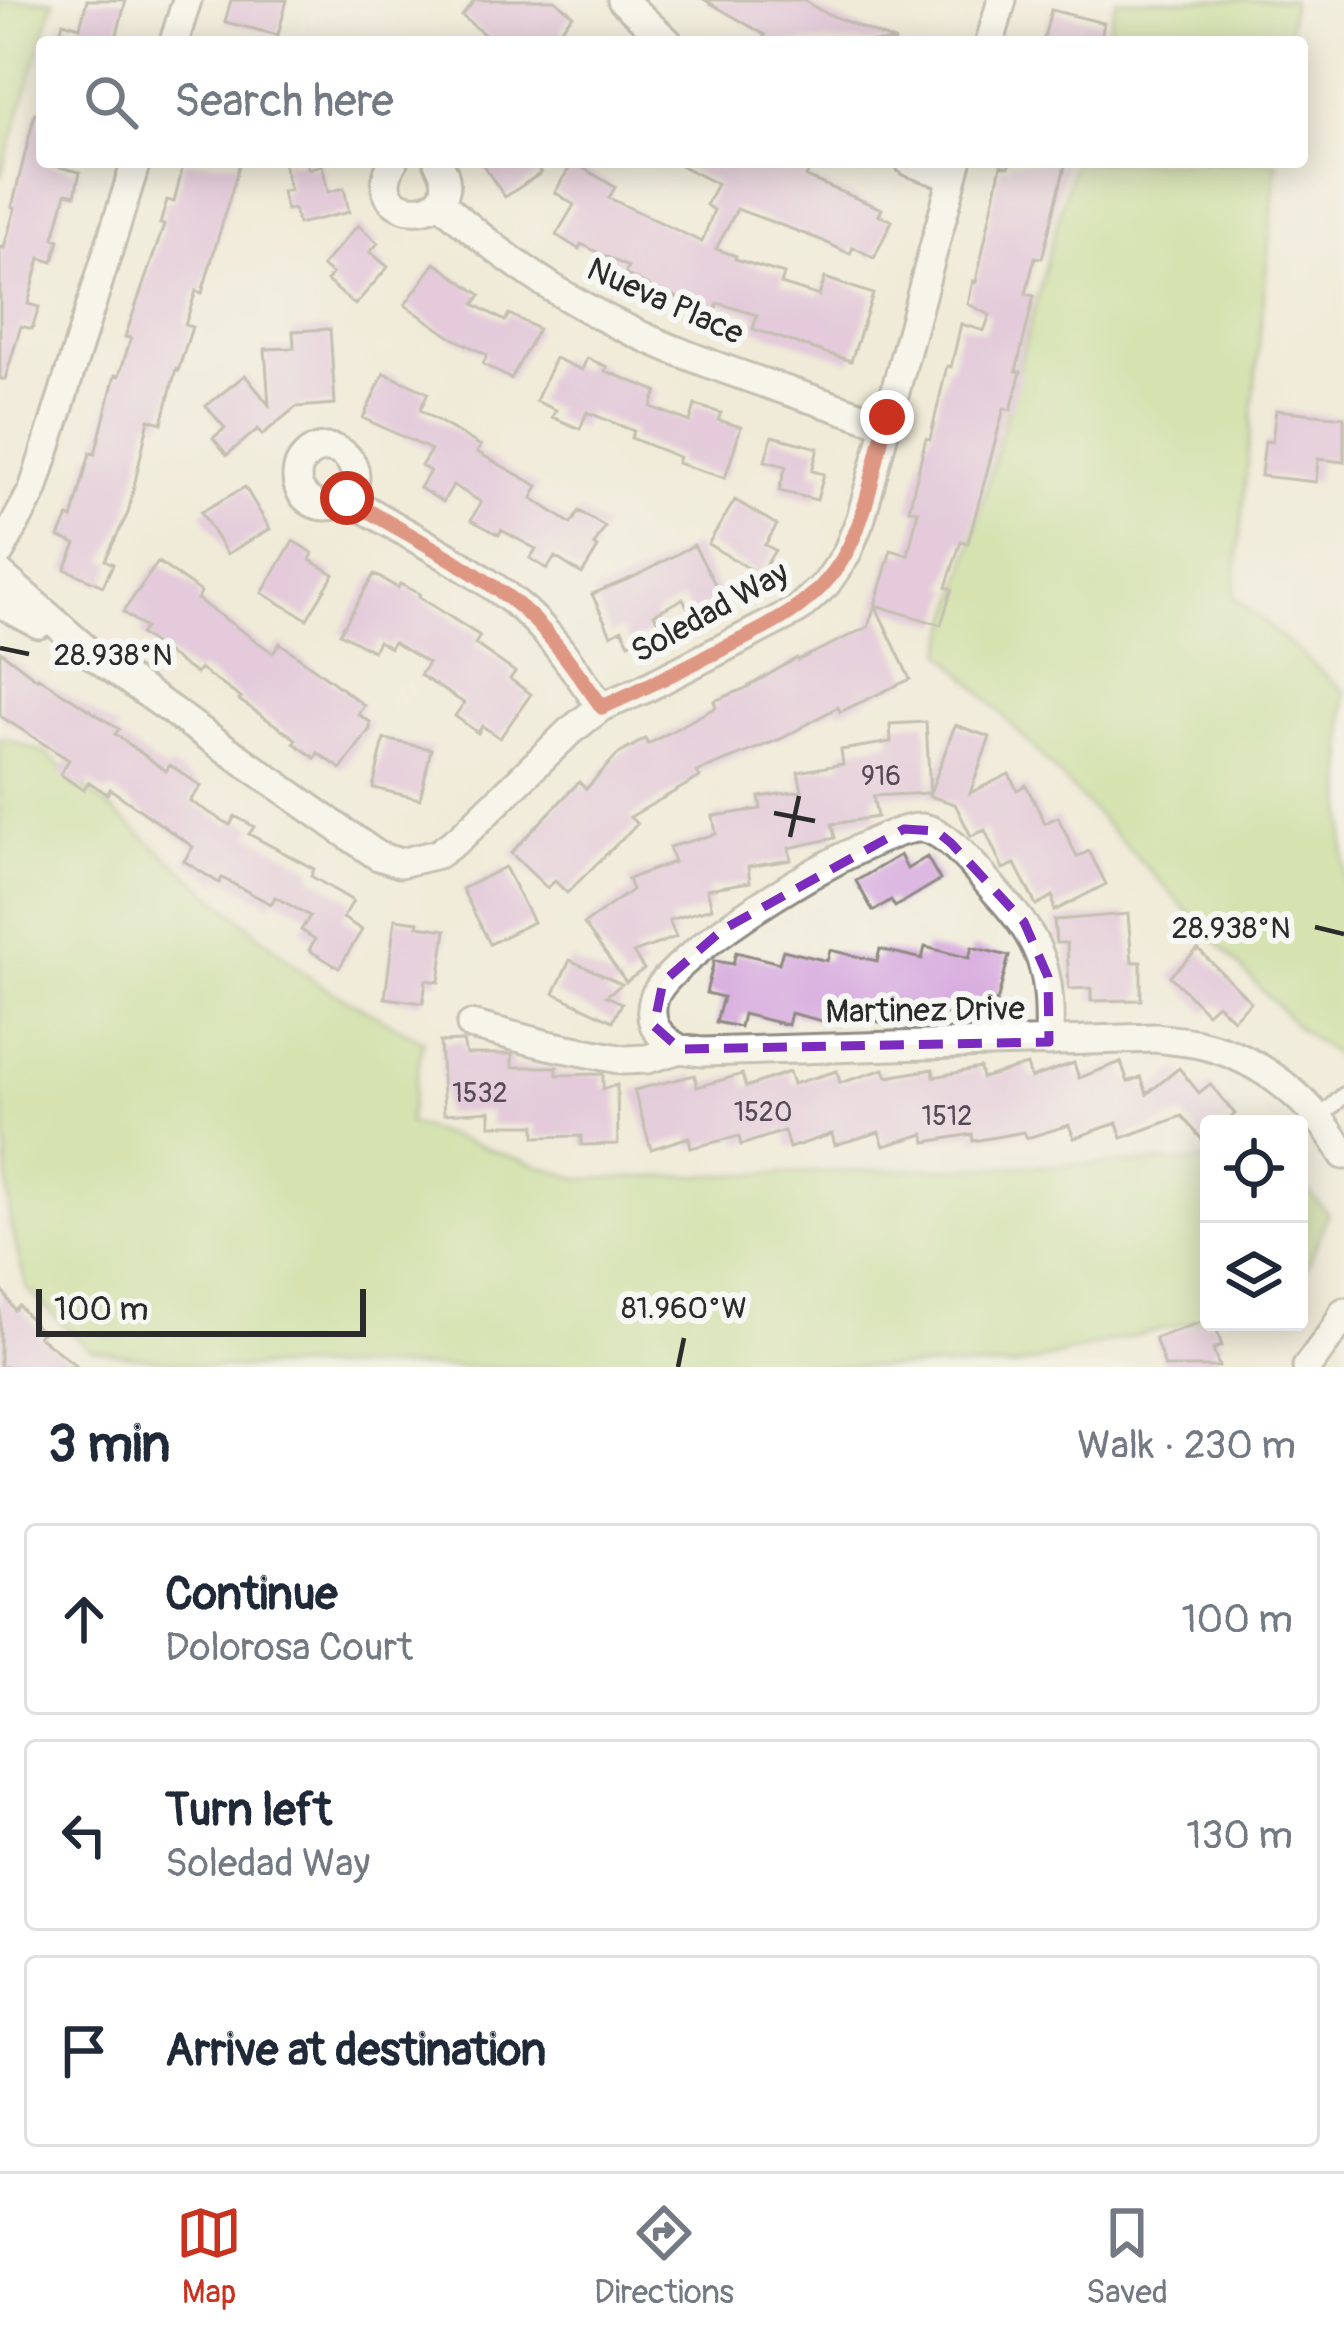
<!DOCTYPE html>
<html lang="en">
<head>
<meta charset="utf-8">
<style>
	:root { --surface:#fff; --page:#f6f6f7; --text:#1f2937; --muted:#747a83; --line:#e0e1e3; --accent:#c8321e }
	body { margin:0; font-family:Pangolin,sans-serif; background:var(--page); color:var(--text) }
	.controls { position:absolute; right:36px; bottom:36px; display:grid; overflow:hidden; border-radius:12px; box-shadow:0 6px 30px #0003 }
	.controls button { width:108px; height:108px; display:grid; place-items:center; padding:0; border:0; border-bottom:3px solid var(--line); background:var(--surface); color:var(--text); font:60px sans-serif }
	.scale { position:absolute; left:36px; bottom:30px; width:330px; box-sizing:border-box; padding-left:12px; border:6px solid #2b2b2b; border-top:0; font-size:33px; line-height:42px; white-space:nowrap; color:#2b2b2b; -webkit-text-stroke:9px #f6f6f2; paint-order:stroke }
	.stop { position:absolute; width:36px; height:36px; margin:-27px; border:9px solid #c8321e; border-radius:50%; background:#fff }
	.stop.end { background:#c8321e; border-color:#fff; box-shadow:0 3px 12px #0008 }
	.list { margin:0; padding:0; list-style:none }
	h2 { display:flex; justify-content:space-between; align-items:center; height:156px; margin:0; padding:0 48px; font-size:51px }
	h2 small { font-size:39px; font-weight:400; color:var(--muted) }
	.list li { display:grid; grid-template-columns:78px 1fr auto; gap:36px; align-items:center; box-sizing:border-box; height:192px; margin:0 24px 24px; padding:0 24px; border:3px solid var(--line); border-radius:12px }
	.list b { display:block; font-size:45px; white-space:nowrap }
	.list p { margin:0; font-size:39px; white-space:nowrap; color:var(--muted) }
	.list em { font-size:39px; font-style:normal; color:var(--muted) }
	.icon { flex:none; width:66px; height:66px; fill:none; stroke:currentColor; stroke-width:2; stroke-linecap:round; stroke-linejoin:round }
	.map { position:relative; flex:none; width:1344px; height:1367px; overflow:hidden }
	.search { position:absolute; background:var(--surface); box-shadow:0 6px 30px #0003; left:36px; right:36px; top:36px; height:132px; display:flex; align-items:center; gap:30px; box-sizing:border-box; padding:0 42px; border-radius:12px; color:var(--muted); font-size:45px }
	.sheet { height:804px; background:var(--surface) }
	nav { display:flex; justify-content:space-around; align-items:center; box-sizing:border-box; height:168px; border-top:3px solid var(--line); background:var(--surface); font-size:33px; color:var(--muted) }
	nav a { display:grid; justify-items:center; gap:6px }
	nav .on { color:var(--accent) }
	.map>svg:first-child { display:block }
	.green { fill:#b5d982; stroke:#708256; stroke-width:3 }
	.building { fill:#d4a3dc }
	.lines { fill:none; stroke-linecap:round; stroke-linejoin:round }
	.lane-casing { stroke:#8e8b82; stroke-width:20 }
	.street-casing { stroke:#8e8b82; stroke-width:33 }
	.lane { stroke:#fff; stroke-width:14 }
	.street { stroke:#fff; stroke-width:27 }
	.route { stroke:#c8321e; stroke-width:15 }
	.marked { fill:none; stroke:#7b2cbf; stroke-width:9; stroke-dasharray:24 15; stroke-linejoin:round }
	.ticks { fill:none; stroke:#2b2b2b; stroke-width:4.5 }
	.labels { text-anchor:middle; stroke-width:12; stroke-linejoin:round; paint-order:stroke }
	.number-label { font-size:27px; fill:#554957 }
	.street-label { font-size:33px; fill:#2b2b2b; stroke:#f6f6f2 }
	.ticks-label { font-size:30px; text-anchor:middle; fill:#2b2b2b; stroke:#f6f6f2; stroke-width:12; stroke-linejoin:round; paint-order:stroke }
</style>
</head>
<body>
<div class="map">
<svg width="1344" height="1367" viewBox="0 0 1344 1367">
	<rect width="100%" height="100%" fill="#f6f6f2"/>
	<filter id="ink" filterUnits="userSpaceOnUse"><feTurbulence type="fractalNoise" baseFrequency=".00833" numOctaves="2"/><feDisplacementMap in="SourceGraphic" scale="24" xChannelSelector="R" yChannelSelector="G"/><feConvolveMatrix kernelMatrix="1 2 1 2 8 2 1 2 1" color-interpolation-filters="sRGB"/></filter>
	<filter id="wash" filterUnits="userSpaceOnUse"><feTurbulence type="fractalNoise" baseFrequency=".004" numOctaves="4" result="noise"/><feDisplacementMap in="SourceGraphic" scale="48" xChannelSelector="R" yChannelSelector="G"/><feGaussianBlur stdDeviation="2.7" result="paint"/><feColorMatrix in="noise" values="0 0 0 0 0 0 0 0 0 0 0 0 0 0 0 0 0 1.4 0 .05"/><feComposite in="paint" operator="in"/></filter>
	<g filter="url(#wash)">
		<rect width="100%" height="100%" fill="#f0ebd8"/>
		<path class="green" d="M0,0H54L0,179Z
			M1116,0H1292L1288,42H1105Z
			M1073,162H1277L1234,597L1344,691V1061L1299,1029L943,652Z
			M0,737L44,752L315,982L423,1041L408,1123L580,1179L1209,1161V1317L1012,1367H207L90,1350L27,1289L10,1224L5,1113L0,1091Z
			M1299,1182L1328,1213L1308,1265L1299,1270Z"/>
		<g id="blocks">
			<path class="building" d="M87,0H126L115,42H58L63,22L80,27Z
				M231,0H287L278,35L225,22Z
				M475,0H555L573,15L560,30L575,42H493L462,16Z
				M705,0H803L823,12L896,42H761L765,35Z
				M1051,10L1104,23L1100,42H1043Z
				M35,113L42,114V163L80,172L75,195L66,193L54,238L59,240L53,262L40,258L28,304L39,307L32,329L21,326L5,379H0V247L4,248L15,208L12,207Z
				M184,162H240L202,293L196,291L185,325L192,327L178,371L176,369L162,423L149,419L128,513L105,560L113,564L103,586L65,569L76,544L59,537L68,517L72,519L90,453L95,454L115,375L119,376L131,338L125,337L164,225L160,224L167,200L174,202Z
				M283,162H307L308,169L322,165L328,192L344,188L349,212L298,224L294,209L286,210L282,191L290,190Z
				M481,162H533L541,173L505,197Z
				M573,162L615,187L609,198L702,242L714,210L706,205L717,184L674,162H787L809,170L806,177L882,209L879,215L892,221L874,258L853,247L850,254L821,240L737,209L716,249L736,256L735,259L784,274L781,284L819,296L825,278L873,294L851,361L753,329L757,315L718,303L715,311L652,288L625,274L628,267L581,244L579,249L556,235L574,205L555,192Z
				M1010,162H1066L1042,258L1035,257L1026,294L1034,296L1016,371L1021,372L1011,410L1004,408L968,543L961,541L946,587L952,589L941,625L875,605L891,550L908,555L918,511L909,509L926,438L930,439L947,366L951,367L961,324L984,331L990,315L968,304L973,281L976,282L1001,165L1009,167Z
				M358,225L378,243L370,252L388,267L355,305L327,281L332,274L322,266Z
				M435,263L481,295L474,304L505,321L509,314L538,329L511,379L483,364L487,355L451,337L405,305Z
				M330,329L335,404L296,407L262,435L258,429L227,455L213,438L225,428L206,406L245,375L269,405L265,349L294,348L293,331Z
				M555,358L582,370L587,358L607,367L605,371L657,391L651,407L690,422L695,405L721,413L718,420L741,427L725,478L677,463L679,457L631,438L634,431L587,412L580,429L552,417L556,410L536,401Z
				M384,373L428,393L420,410L481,446L477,452L538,486L532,498L571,524L579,511L605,527L594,545L598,548L582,574L555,557L547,569L530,558L536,549L501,530L499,535L471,520L481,502L453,485L443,502L420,488L430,471L421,466L431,450L363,418Z
				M1276,410L1344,417V462L1318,459L1316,482L1261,476L1265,441L1272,442Z
				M772,436L818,448L812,471L824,474L817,500L779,491L786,466L765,461Z
				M245,487L270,529L227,554L201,512Z
				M735,500L777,525L765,545L775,550L760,575L708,544Z
				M293,541L313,553L310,560L334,574L307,619L262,593Z
				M694,545L722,597L691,613L683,599L654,614L661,628L629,643L622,629L611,635L592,594L636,576Z
				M158,562L201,592L197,599L273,653L280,643L364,705L358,714L370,722V729L341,769L318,753L315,758L294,743L296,739L239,700L241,698L200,669L196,674L140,634L145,628L123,612Z
				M374,574L398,588L400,584L420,594L419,597L480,636L475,644L515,672L510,679L531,694L500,738L482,726L478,733L455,716L464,703L420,675L428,663L393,642L390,648L378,641L373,651L340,633Z
				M875,605L910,679L840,712L838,707L783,738L697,772L700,777L630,817L637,824L567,893L555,881L547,888L511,853L579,782L586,789L617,755L645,739L648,744L716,707L714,701L744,689L797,658L798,660L868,627Z
				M0,651L37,679L38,677L119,729L115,734L166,771L170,765L201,786L190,801L230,825L235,816L254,827L249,834L314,869L311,876L353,901L343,918L362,930L339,968L309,950L315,939L301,930L310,916L275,897L271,904L222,878L219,883L184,861L193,847L110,789L107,794L89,782L83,790L60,774L69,760L0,716Z
				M926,722L930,793L873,796L877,817L832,824L835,838L789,848L791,860L748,867L750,882L707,889L712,908L669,920L676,937L633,953L644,969L626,982L584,924L632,890L628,879L674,862L669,847L716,834L713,816L761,809L759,797L802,791L798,772L843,764L841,750L891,742L890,724Z
				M955,725L990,737L970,793L1009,774L1017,790L1026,785L1045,823L1058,817L1077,857L1089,851L1106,884L1054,911L1053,896L1036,905L1015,864L1003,869L985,830L971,836L955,804L929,796Z
				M384,739L431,749L420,799L373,788Z
				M900,855L907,869L927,857L940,880L895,907L891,900L873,911L856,881Z
				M505,867L533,922L490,944L462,889Z
				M1128,914L1132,962H1141V1000L1091,1001V988L1069,989L1067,943H1056L1054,920Z
				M395,919L419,922L418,926L446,930L439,982L426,980L423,1003L385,998Z
				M925,947L969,958L972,947L1009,956L997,1002L983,999L977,1021L933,1010L930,1022L886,1011L883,1023L837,1011L834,1024L791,1013L788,1025L743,1014L740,1027L716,1022L723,997L706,993L714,961L733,964L736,952L779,963L783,950L827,961L830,950L877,961L880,949L922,959Z
				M1198,949L1251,1002L1233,1019L1217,1004L1207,1013L1170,976Z
				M570,960L622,984L606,996L622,1003L613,1021L554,993Z
				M463,1041L466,1054H512V1067H557V1075L603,1074V1089L617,1085L618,1144L581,1145V1136L535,1137V1125H490V1111L444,1114L440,1042Z
				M1121,1062L1128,1082L1141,1077L1147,1094L1179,1068L1199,1093L1210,1084L1235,1114L1223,1124H1209V1148L1182,1116L1122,1138L1117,1123L1074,1138L1069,1125L1027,1138L1024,1132L973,1141L972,1134L926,1142L924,1134L884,1146L879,1132L835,1145L832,1134L789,1148L784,1131L741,1145L739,1136L691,1148L689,1137L651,1149L634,1090L695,1075L697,1087L742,1074L746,1087L789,1072L793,1084L837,1071L840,1083L884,1069L887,1077L933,1069L934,1077L980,1068L982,1078L1027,1065L1031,1078L1074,1063L1079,1078Z
				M0,1286L14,1310L19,1306L42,1333L38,1336L78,1367H0Z
				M1201,1322H1214L1222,1346L1213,1349L1219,1367H1165L1155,1338Z"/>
		</g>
	</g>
	<g filter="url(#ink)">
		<use href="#blocks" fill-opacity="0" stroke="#8e8b82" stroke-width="3"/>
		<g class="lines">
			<defs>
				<path id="lane" d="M1319,1119L1344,1095"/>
				<path id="street" d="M622,0L668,42
					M174,42L187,0
					M990,42L1002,0
					M393,162C357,226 476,224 438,162
					M910,162L953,177
					M439,201C496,253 561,298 631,331C712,369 801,394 885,424
					M297 477a29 29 0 1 1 58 0a29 29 0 1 1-58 0Z
					M347,498C402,532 462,561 513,601C548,628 576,671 601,707
					M0,552L33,490L136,162
					M0,574L90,653L378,856L400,863L438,854L460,838L569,732L601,707L642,690L797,610L826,584L846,555L861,518L957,162
					M0,603L39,624
					M471,1025L548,1045L624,1060L647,1059L680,1049L702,1052L1155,1038C1170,1040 1187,1041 1203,1045C1262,1059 1314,1102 1344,1155
					M680,1049C660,1038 646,1024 654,998C668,954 875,826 921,828C947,829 979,873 996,892C1044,944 1051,972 1049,1042
					M1307,1367L1335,1329L1344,1312"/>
			</defs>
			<use href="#lane" class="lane-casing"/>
			<use href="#street" class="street-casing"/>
			<use href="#lane" class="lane"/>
			<use href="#street" class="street"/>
		</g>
	</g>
	<g class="lines" filter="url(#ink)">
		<path class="route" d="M347,498C402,532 462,561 513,601C548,628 576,671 602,707C639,691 674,673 710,655C761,630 813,609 843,558C868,517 874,463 887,417"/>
	</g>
	<path d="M0 0H1344V1367H0ZM904,829L936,831L951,843L1024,922L1048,977L1049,1042L680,1049L654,1026L663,982L722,930Z" fill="#f0ebd8" fill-opacity=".55" fill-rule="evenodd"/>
	<path class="marked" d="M904,829L936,831L951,843L1024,922L1048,977L1049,1042L680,1049L654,1026L663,982L722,930Z"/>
	<path class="ticks" d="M0,648L29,654M774,813L815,821M790,837L799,796M1315,927L1344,934M678,1367L684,1338"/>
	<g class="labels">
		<g class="number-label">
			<text x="881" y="785">916</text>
			<text x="480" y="1102">1532</text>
			<text x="763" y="1121">1520</text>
			<text x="947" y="1125">1512</text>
		</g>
		<g class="street-label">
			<text transform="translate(666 300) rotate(24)" y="12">Nueva Place</text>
			<text transform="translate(709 611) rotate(-29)" y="12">Soledad Way</text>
			<text transform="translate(925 1009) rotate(-1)" y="12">Martinez Drive</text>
		</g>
	</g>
	<g class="ticks-label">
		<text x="113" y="665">28.938°N</text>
		<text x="1231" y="938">28.938°N</text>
		<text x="684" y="1318">81.960°W</text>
	</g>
</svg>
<div class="controls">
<button><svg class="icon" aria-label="locate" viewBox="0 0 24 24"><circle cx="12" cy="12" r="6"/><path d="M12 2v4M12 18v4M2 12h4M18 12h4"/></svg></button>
<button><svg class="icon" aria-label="layers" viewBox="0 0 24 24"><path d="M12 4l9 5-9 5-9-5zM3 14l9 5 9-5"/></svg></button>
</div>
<div class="scale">100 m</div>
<div class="stop" style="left:347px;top:498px"></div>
<div class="stop end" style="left:887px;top:417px"></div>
<div class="search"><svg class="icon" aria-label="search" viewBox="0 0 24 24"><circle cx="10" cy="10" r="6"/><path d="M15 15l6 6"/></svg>Search here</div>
</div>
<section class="sheet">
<h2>3 min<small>Walk · 230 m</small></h2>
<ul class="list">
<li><svg class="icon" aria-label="ahead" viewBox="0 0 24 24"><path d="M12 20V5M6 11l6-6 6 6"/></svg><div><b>Continue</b><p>Dolorosa Court</p></div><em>100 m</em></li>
<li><svg class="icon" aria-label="left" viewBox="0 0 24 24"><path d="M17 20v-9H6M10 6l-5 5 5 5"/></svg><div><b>Turn left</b><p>Soledad Way</p></div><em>130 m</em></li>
<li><svg class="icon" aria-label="arrive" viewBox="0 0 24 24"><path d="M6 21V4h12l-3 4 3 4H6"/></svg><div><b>Arrive at destination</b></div></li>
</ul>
</section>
<nav>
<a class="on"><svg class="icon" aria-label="map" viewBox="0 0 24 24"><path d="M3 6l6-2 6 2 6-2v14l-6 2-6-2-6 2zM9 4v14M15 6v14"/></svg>Map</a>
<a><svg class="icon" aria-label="directions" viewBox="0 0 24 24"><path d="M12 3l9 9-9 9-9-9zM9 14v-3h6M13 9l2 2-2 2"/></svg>Directions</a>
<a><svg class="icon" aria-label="saved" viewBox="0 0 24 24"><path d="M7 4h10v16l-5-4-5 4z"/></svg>Saved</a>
</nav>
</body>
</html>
